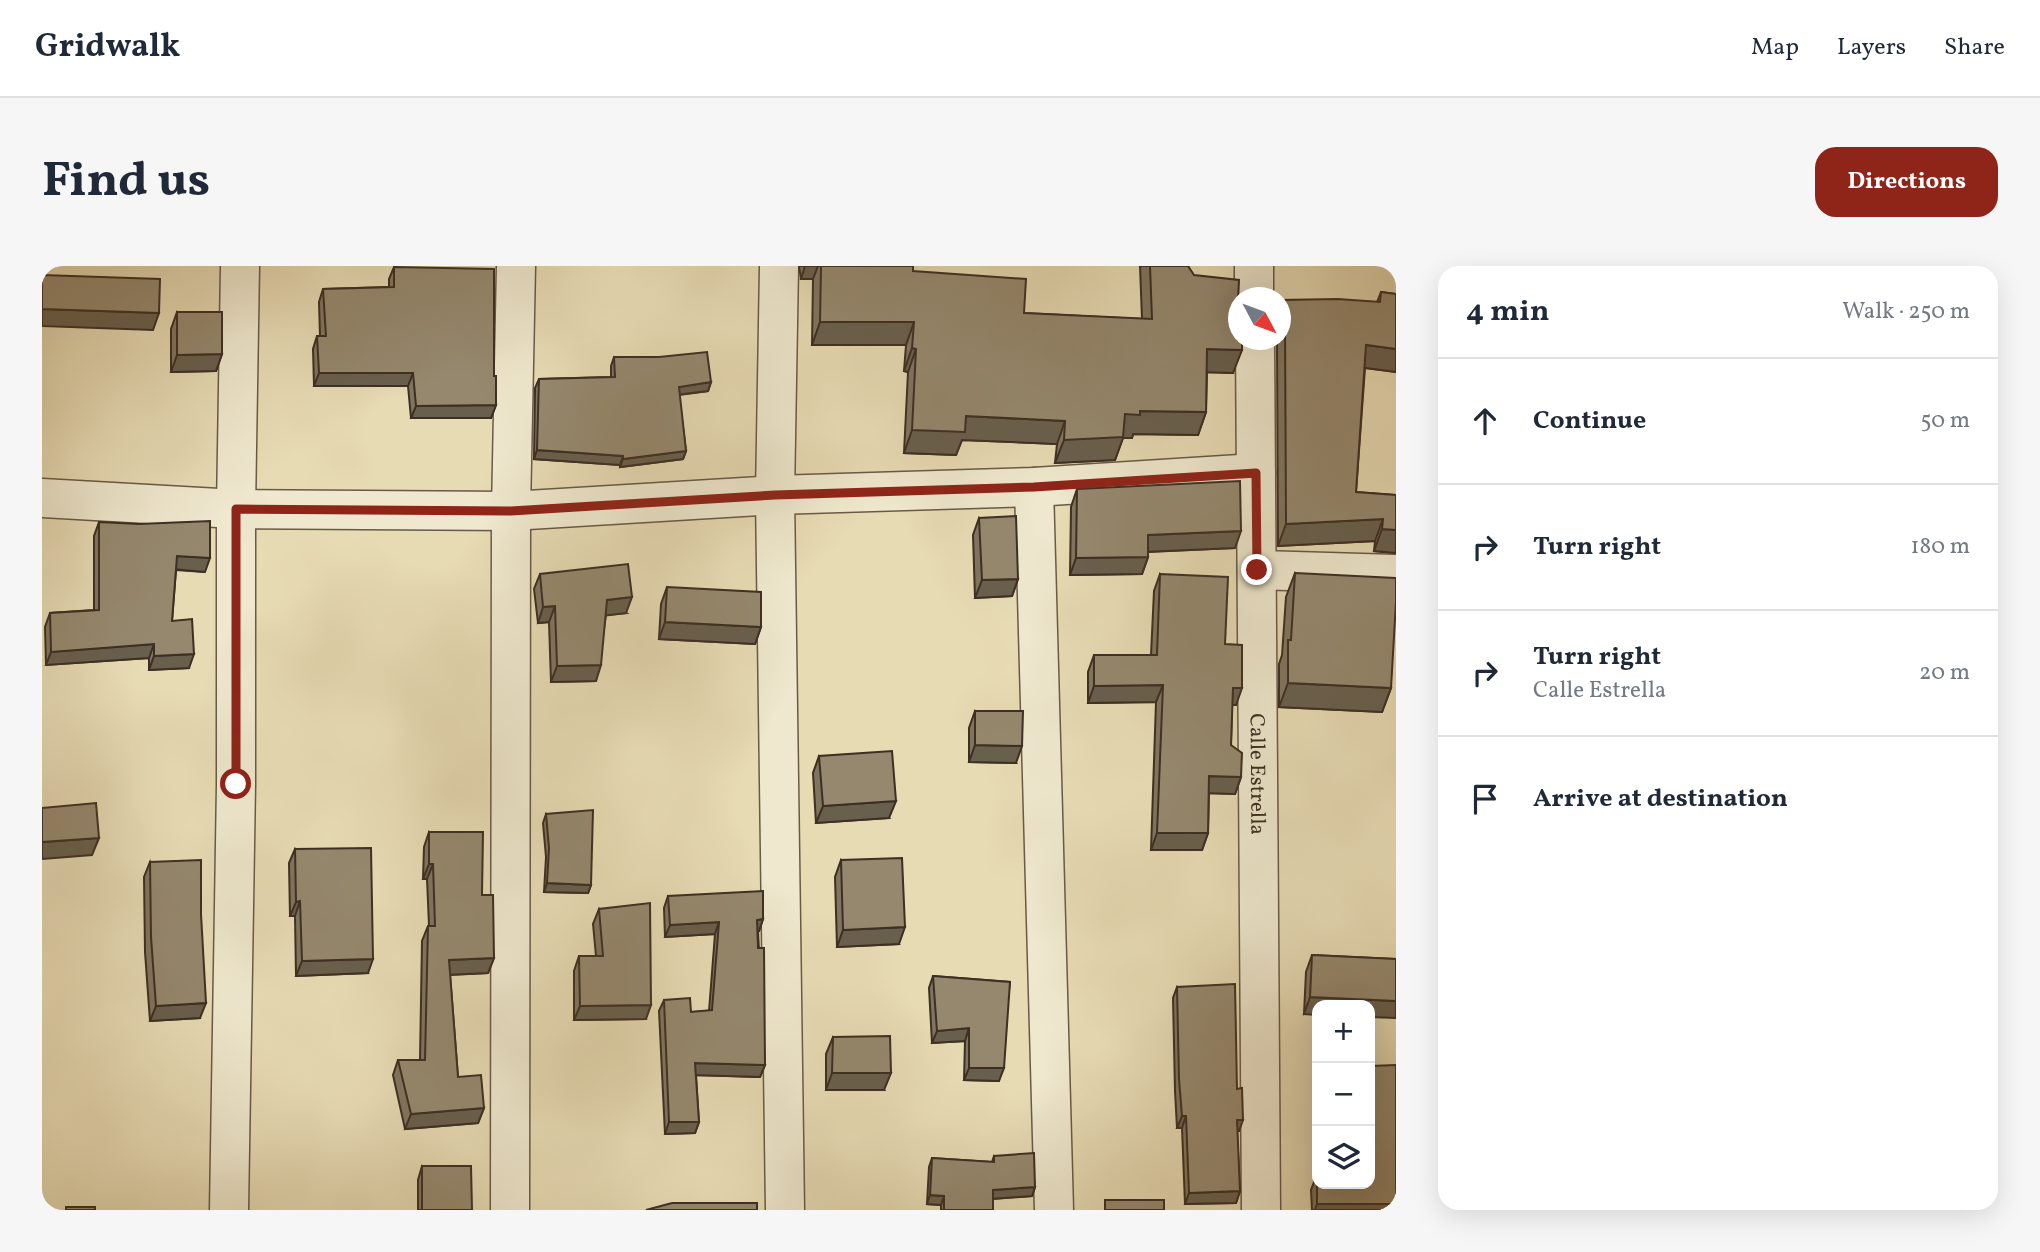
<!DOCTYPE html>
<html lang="en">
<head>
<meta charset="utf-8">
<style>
	:root { --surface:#fff; --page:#f6f6f7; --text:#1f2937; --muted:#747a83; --line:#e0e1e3; --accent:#8f2418 }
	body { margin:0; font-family:Vollkorn,serif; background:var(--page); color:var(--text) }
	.controls { position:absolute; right:21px; bottom:21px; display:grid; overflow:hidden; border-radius:14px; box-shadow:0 7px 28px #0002 }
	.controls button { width:63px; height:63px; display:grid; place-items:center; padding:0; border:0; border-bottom:2px solid var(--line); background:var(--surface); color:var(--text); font:35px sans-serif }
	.compass { position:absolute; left:1186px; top:21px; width:63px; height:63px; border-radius:50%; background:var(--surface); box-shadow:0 7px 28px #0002; rotate:131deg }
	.stop { position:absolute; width:21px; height:21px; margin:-16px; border:5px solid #8f2418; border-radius:50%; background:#fff }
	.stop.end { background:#8f2418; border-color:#fff; box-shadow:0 2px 7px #0008 }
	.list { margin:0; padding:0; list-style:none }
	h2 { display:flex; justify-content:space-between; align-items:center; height:91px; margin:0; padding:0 28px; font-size:30px }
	h2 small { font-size:23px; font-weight:400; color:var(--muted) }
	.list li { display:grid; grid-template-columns:46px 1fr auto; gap:21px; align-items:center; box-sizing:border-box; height:126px; padding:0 28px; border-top:2px solid var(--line) }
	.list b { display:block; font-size:26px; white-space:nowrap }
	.list p { margin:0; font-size:23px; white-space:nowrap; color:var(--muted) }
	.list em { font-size:23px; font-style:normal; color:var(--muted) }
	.icon { flex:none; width:38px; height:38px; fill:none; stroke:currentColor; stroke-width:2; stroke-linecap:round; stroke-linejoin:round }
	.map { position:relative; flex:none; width:1354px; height:944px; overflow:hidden; border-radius:21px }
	header { display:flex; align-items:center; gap:42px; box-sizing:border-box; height:98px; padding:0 35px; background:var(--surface); border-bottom:2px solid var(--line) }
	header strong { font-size:33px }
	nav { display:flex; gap:38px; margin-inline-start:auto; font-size:24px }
	.intro { display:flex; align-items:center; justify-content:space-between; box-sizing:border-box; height:168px; padding:0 42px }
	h1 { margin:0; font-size:49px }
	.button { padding:18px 32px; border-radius:21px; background:var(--accent); color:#fff; font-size:24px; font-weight:700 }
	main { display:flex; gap:42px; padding:0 42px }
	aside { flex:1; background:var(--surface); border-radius:21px; box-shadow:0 7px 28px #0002 }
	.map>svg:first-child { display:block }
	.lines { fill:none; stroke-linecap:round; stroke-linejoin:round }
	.minor-casing { stroke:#685a47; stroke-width:41 }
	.minor { stroke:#efe8ce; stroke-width:38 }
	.wall { fill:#80755f; stroke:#3d2f23; stroke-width:2 }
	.shaded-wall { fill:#685f4d; stroke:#3d2f23; stroke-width:2 }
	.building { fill:#95886e; stroke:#3d2f23; stroke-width:2 }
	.route { stroke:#8f2418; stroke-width:9 }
	.labels { text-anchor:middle; stroke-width:5; stroke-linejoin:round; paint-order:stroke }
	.street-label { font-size:21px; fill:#3d2f23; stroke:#efe8ce }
</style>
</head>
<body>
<header>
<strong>Gridwalk</strong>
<nav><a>Map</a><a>Layers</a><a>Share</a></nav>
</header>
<div class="intro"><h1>Find us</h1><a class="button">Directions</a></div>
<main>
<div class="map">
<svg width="1354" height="944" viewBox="0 0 1354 944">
	<rect width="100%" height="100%" fill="#e7dbb4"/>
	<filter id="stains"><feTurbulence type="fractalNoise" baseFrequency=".00286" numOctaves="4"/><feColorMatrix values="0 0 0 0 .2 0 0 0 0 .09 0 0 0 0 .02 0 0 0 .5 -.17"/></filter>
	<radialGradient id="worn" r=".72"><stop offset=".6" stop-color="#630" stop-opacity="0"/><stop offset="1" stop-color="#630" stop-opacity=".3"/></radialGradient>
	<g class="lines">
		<defs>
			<g id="minor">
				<path d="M737,0L733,229L743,944"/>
				<path d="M1212,0V32"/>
				<path id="s1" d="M1213,74L1219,944"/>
				<path d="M992,221L1012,944"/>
				<path d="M0,232L194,243L469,245L733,229L992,221L1214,207"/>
				<path d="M1215,304L1354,308"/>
				<path d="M187,944L194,518V243L198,0"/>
				<path d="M468,944L469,245L474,0"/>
			</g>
		</defs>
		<use href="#minor" class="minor-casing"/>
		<use href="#minor" class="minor"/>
	</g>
	<path class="wall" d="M757,0H871V5L982,47L1100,53L1098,0H1146L1191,107L1165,106L1164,146L1156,169L1091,168L1090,172H1081L1073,194L1013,197L1015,178L920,174L914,189L862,187L866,106L862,105L864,79H770L771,13H759Z
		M352,1L452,110L454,139L449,152H369L366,120H272L271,83L275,70H278L277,36L281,23L347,21V13Z
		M1339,26L1354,28V106L1323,102L1314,226L1354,229V287L1332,285L1333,275L1236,280L1235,74H1238V34L1335,36Z
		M135,46L180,88L174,105L129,106V63Z
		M572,91L669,116L666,125L637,129L644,185L641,193L578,201V199L492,193L493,122L497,113L569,111V100Z
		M1035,223L1193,282L1106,286V291L1100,308L1028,309L1029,241Z
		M937,252L976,313L970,330L933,332L931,269Z
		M57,256L163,306L134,304L130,355L147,402L107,404V392L4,399L3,361L8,347L52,344V270Z
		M1253,307L1349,422L1340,446L1237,441V398L1240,389L1244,331Z
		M498,308L584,347L564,349L554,415L509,416L507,356L496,357L492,323Z
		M1118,308L1183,378L1194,439H1190L1189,479L1199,511L1193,528L1167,527L1166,567L1160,584H1109L1114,436L1046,437V406L1052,389H1109L1112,325Z
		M625,321L719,361L713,378L617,373L619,338Z
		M933,445L974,497L927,496V462Z
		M777,490L847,552L774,557L771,507Z
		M504,548L549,619L546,627L502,626L504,591L501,557Z
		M387,566L440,629L452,692L446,707L408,709L416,811L442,842L436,857L363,863L351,809L356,794H378L380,675L386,660H387L385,613H381L382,581Z
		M253,583L326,707L254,710L253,650H248L247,597Z
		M799,594L857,678L795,681L793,611Z
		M108,596L158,752L108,755L103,686L102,611Z
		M626,630L721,653L717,665H716L723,799L718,811L654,809L657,856L653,867L623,868L617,745L622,734L649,746L667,745L673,668L623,671L622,642Z
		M557,643L604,753L532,754V705L537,690H554L551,658Z
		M1270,689L1354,693L1262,748L1264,706Z
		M891,710L968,716L957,815L922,814L923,775L890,777L887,722Z
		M1135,721L1195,823L1197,865H1195L1198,925L1194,937L1143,938L1140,862H1135L1133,825L1131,732Z
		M791,771L842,824H784V788Z
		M952,890L993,921L990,930L951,933V944H899V939L885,938L887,901L890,892L950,896Z
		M380,900L430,944H376V914Z
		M1275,908L1354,944H1270L1269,924Z"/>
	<path class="shaded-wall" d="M763,0H776L771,13H759Z
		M0,43L117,47L111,64L0,60Z
		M778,56H872L864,79H770Z
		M1324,79L1354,83V106L1316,101Z
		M870,82L874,83L866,106L862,105Z
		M1165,83L1200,84L1191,107L1157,106Z
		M180,88L174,105L129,106L135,89Z
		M277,107H371L366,120H272Z
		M669,116L666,125L633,129L637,121Z
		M454,139L449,152H369L374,140Z
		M1098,145L1164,146L1156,169L1091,168L1090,172H1081L1073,194L1013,197L1022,174L1083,148Z
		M924,150L1023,155L1015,178L920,174L914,189L862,187L870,164Z
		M495,184L581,190L578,199L492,193Z
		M644,185L641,193L578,201L581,193Z
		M1341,253L1333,275L1236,280L1244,258Z
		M1340,263L1354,264V287L1332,285Z
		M1199,265L1193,282L1100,286L1106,269Z
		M135,290L168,292L163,306L130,303Z
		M1106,291L1100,308L1028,309L1034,292Z
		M976,313L970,330L933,332L940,314Z
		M590,331L584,347L559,350L565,334Z
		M513,340L507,356L496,357L501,341Z
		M623,356L719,361L713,378L617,373Z
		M112,378L107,392L4,399L9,386Z
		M152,388L147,402L107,404L112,390Z
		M559,399L554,415L509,416L515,400Z
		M1246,417L1349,422L1340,446L1237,441Z
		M1121,419L1114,436L1046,437L1052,420Z
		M1191,422H1200L1194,439H1185Z
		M933,479L980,480L974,497L927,496Z
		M1167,510L1199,511L1193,528L1161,527Z
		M854,535L847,552L774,557L781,540Z
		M1115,567H1166L1160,584H1109Z
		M57,572L50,589L0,593V576Z
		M387,598H391L385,613H381Z
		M505,617L549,619L546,627L502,626Z
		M258,635L253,650H248L254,636Z
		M721,653L717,665L711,666L715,654Z
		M677,656L673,668L623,671L628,659Z
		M863,661L857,678L795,681L801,664Z
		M452,692L446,707L402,709L407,694Z
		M331,693L326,707L254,710L260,695Z
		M1268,731L1354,735V752L1328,751V739H1275V749L1262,748Z
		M164,737L158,752L108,755L114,740Z
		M609,739L604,753L532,754L538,740Z
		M927,762L923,775L890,777L895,765Z
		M653,797L723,799L718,811L649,809Z
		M927,802H962L957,815L922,814Z
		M790,807H849L842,824H784Z
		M442,842L436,857L363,863L369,848Z
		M1140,850H1144L1140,862H1135Z
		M1195,854H1201L1197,865H1191Z
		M627,856H657L653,867L623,868Z
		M993,921L990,930L948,933L951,924Z
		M1198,925L1194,937L1143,938L1147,927Z
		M888,929L902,930L899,939L885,938Z
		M1275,938H1354V944H1273Z"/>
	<path class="building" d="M779,0H871V5L984,13L982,47L1110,53L1108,0H1146L1152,9L1197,14L1196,35V74H1200V84L1165,83L1164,146L1098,145V149L1083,148L1081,171L1022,174L1023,155L924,150L923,166L870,164L874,83L870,82L872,56H778Z
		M352,1L452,3V110H454V139L374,140L371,107H277L275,70H284L281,23L352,21Z
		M0,9L118,13L117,47L0,43Z
		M1339,26L1354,28V83L1324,79L1314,226L1354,229V264L1340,263L1341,253L1244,258L1243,52L1240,41L1238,40V34L1296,33L1338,36Z
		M135,46H180V88L135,89Z
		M665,86L669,116L637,121L644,185L581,193V190L495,184L497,113L573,111L572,91H617Z
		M1198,215L1199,265L1106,269V291L1034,292L1035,223Z
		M974,250L976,313L940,314L937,252Z
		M168,255V292L135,290L130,355L150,353L152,388L112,390V378L9,386L8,347L57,344V256L97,258Z
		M586,298L590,331L565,334L559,399L515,400L513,340L501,341L498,308Z
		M1253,307L1354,312V336L1349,422L1246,417V374H1249Z
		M1118,308L1186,311L1183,378L1200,379V422H1191L1189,479L1200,487L1199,511L1167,510L1166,567H1115L1121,419L1052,420V389H1115Z
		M625,321L719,326V361L623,356Z
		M933,445H981L980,480L933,479Z
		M850,485L854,535L781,540L777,490Z
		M54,537L57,572L0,576V542Z
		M551,544L549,619L505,617L507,582L504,548Z
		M387,566H441L440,629H451L452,692L407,694L416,811L439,809L442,842L369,848L356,794H383L386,660H393L391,598H387Z
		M329,582L331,693L260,695L258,635L254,636L253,583Z
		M860,592L863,661L801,664L799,594Z
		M159,594V648L164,737L114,740L109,671L108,596Z
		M721,625V653L715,654L716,682H722L723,799L653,797L657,856H627L622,734L648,732L649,746L670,744L677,656L628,659L626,630Z
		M608,637L609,739L538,740L537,690H561L557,643Z
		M1270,689L1354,693V735L1268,731Z
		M891,710L968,716L962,802H927V762L895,765Z
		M1193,718L1195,823L1200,822L1201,854H1195L1198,925L1147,927L1144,850H1140L1137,813L1135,721Z
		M848,770L849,807H790L791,771Z
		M1354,799V938H1275V918H1328V800Z
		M992,887L993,921L951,924V944H902V930L888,929L890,892L952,896V890Z
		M380,900H429L430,944H380Z
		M1063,934H1122V944H1063Z
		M630,937H715V944H604Z
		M24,941H53V944H24Z"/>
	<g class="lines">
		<path class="route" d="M194,518V243L469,245L733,229L992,221L1214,207L1215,304"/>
	</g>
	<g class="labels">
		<g class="street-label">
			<text dy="7" stroke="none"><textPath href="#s1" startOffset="434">Calle Estrella</textPath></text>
		</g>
	</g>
	<rect width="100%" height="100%" filter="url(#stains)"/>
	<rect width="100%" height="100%" fill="url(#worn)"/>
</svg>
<div class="controls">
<button>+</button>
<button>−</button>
<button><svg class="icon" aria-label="layers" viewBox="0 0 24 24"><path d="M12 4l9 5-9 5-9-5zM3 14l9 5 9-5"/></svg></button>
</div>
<svg class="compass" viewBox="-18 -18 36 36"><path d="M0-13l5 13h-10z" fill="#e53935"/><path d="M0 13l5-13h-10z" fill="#747a83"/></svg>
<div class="stop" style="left:194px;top:518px"></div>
<div class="stop end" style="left:1215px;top:304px"></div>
</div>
<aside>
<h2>4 min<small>Walk · 250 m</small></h2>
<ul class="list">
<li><svg class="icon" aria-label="ahead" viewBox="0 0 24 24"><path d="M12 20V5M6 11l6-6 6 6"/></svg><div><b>Continue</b></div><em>50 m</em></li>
<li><svg class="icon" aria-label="right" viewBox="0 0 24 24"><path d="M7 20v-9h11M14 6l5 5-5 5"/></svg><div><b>Turn right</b></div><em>180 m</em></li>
<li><svg class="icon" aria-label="right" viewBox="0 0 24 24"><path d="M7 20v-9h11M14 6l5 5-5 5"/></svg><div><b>Turn right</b><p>Calle Estrella</p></div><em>20 m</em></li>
<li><svg class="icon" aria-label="arrive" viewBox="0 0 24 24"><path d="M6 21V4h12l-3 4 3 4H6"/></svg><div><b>Arrive at destination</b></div></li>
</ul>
</aside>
</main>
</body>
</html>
